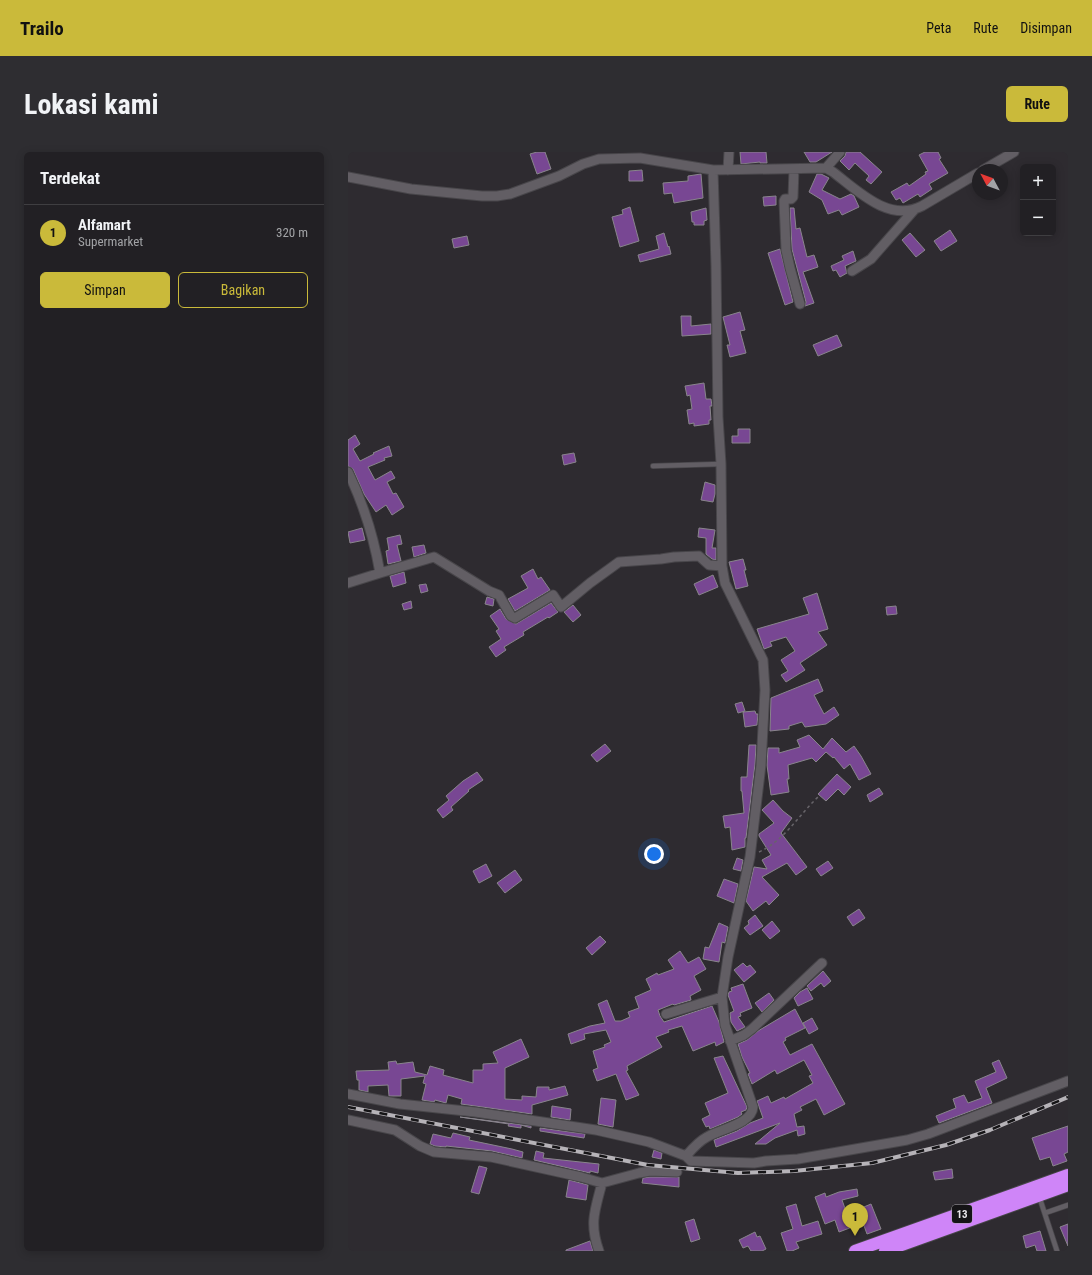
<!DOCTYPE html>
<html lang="id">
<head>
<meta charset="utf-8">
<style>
	:root { --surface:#222024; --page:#2e2d31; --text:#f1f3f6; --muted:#a2a3a6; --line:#3f3e41; --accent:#caba3a }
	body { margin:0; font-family:"Roboto Condensed",sans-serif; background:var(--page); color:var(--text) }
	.controls { position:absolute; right:12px; top:12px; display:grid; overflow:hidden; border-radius:6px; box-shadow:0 2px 10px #0003 }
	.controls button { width:36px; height:36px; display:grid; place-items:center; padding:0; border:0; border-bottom:1px solid var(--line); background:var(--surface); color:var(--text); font:20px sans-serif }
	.compass { position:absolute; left:624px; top:12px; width:36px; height:36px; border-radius:50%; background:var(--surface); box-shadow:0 2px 10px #0003; rotate:311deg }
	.you { position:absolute; left:306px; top:702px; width:14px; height:14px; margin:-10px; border:3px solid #fff; border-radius:50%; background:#1a73e8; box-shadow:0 0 0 6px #1a73e833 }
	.badge { display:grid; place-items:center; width:26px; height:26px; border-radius:50%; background:var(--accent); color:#111; font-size:13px; font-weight:700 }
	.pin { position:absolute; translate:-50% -33px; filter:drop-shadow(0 1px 2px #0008) }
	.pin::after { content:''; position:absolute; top:21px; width:14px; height:12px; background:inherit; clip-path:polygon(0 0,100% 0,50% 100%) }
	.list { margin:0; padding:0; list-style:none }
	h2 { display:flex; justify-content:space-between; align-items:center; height:52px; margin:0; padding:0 16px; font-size:17px }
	h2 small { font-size:13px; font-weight:400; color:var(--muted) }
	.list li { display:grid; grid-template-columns:26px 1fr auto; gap:12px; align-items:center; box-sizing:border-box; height:56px; padding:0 16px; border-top:1px solid var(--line) }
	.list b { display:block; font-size:15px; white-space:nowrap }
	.list p { margin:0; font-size:13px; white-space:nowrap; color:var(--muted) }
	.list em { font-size:13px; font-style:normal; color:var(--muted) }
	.actions { display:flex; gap:8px; padding:12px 16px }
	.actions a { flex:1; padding:9px 0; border:1px solid var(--accent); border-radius:6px; text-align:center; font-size:14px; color:var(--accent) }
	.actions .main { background:var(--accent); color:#111 }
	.map { position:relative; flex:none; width:720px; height:1099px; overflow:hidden; border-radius:6px }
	header { display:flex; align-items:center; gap:24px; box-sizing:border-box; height:56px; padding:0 20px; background:var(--accent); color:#111 }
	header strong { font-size:19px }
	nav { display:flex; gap:22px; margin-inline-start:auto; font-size:14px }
	.intro { display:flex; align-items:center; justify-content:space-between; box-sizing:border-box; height:96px; padding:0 24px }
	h1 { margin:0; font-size:28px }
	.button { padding:10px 18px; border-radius:6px; background:var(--accent); color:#111; font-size:14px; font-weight:700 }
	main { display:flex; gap:24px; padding:0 24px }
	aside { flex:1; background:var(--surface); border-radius:6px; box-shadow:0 2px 10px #0003 }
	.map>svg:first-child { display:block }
	.building { fill:#784793; stroke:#89858c }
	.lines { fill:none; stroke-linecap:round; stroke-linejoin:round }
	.lane-casing { stroke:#48464a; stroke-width:6 }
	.street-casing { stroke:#48464a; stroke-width:11 }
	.highway-casing { stroke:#48464a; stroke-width:14 }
	.path { stroke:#676469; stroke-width:1.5; stroke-dasharray:3 3; stroke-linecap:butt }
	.lane { stroke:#625e64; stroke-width:4.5 }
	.street { stroke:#625e64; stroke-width:9 }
	.highway { stroke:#cf85f8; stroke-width:12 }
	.rail-casing { stroke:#b6b3b8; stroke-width:4 }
	.rail { stroke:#151416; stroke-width:2.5; stroke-dasharray:8; stroke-linecap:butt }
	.labels { text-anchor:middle; stroke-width:3; stroke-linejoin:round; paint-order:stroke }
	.shield { fill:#151416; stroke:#a9a7aa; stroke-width:1 }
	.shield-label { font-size:11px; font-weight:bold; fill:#e8e6ea }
</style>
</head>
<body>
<header>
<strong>Trailo</strong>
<nav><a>Peta</a><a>Rute</a><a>Disimpan</a></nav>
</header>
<div class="intro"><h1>Lokasi kami</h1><a class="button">Rute</a></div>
<main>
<aside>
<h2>Terdekat<small></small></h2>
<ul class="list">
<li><span class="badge">1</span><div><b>Alfamart</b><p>Supermarket</p></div><em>320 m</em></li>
</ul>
<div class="actions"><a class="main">Simpan</a><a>Bagikan</a></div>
</aside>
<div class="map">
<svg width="720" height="1099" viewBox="0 0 720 1099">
	<rect width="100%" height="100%" fill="#2e2b30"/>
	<path class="building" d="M189,0H197L203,17L189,22L182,2Z
		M392,0H418L419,11H412V10L393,12Z
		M456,0H484L468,10H462Z
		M498,0H512L534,20L523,32L518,28L521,24L507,11L501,18L492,9L497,4Z
		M577,0H590L593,6L591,7L600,21L581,32L584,37L572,45L570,42L555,51L552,46L548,48L543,40L559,31L561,34L578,22L577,20L580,19L571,3Z
		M294,18L295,29H281V19Z
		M353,22L355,46L326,51L324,41L316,42L315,31L340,29V24Z
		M469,22H473L481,26L474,38L492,47L503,42L506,44L511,55L494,63L491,58L480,62L474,48L461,40Z
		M428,44V53L416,54L415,45Z
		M282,55L291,89L272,95L264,65L275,62L274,58Z
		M358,56L359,68L356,69V73H346V70H344L343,60Z
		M442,56H446L448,77L452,76L459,105L466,103L470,115L455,120L466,151L457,154L458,150L444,97Z
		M602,78L609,89L593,99L586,89Z
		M316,81L320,95L321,94L323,102L292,110L290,103L311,97L308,84Z
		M562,81L577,98L568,105L554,88Z
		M119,84L121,93L106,96L104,87Z
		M432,97L445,150L437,153L420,101Z
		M505,99L508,109L497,114L499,121L492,125L488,118L485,119L483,114L496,108L494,104Z
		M392,160L397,178L392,179L398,201L382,205L379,193H382L375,165Z
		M333,164H343V174L363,172V182L334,184Z
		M489,183L494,194L470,204L465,193Z
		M356,231L358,247H363L364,254H362L363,268H361V272L346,274V271L341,272L339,258L344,257L342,243L339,244L337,234Z
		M390,277H402V291H384V284H390Z
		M7,283L12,292L5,297L12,309L26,302L25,301L41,294L44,304L36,306L37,308L20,315L27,328L43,319L47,326L39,330L45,342L48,341L56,355L44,363L38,353L28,360L16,342L5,317L0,314V288Z
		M226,301L228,310L216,313L214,303Z
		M357,330L367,333V342L365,350L353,348Z
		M14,376L17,388L2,391L0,380Z
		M351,376L367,378L364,396H368V408L364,407L358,402V386L350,385Z
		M52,383L54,392L49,393L53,409L40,412L38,399L41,398L39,386Z
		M76,393L78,401L66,405L64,395Z
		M395,407L398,418H396L400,434L388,437L381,410Z
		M185,417L190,427L193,425L202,438L167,459L160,447L180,436L173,424Z
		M56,420L58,431L45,435L42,424Z
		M365,423L370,435L351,443L346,432Z
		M78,432L80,439L73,441L71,433Z
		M469,441L480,477L470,480L479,493L452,511L457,518L438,530L433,523L440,519L433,508L447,499L438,485L422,490L424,494L416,497L409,477L461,462L455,446Z
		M139,445L146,447L145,454L137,452Z
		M63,449L64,456L56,458L54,452Z
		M203,451L210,460L201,466L200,465L175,480L176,483L156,495L158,498L148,505L141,495L153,487L148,479L151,477L142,464L152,457L158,467L168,472Z
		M225,453L233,463L225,470L216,460Z
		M548,454L549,462L539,463L538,455Z
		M470,527L475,539L466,543L476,562L486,555L491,563L478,572L457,575L454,570L441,574V577L422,579L423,546Z
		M394,550L397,559L390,561L387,552Z
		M407,559L408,562H410L409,573L397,575L395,560Z
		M461,583L475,597L484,586L498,600L506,594L513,604L523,622L511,628L502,612L496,617L486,605L485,606L478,600L468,610L464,606L440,613L441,627H439L441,640L423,643L419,613L420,596H431V601L452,595L449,588Z
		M257,592L263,599L249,610L243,603Z
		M401,593H408L407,612L398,686H397V695L384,698L382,675L377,676L375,664L396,661L394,639H393V625H399Z
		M129,620L135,628L120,638L121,639L103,655L105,658L95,666L89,658L101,648L98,644L115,629Z
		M489,622L503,635L496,643L490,637L478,649L470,642Z
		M531,636L535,642L522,650L519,643Z
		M425,648L435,659L444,666L433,681L459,715L448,723L439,711L414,725L431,743L421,753L418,749L405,759L398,749L406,715L419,717L414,708L423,703L411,684V682L426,671L414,658Z
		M389,706L395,708L393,719L385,717Z
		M480,709L485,716L473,724L468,717Z
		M138,712L144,724L131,731L125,719Z
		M167,718L174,728L157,741L149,731Z
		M376,727L390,732L386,751L369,744Z
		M511,757L517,766L505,774L499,765Z
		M407,763L415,774L402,783L396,776L401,772L400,769Z
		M424,769L432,779L422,787L414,778Z
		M371,771L380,775L377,791L374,790L371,810L355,807L357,795L361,796Z
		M252,784L258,790L244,803L238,796Z
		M332,799L340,811L351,805L358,817L346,824L353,838L342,844L343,848L326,853L325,852L310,858L312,864L316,870L364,854L371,870L376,890L368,894L367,890L345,899L334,874L320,878L321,880L308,885L314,895L279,914L280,918L278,919L291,943L278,948L268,922L249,929L245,918L250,916L245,899L257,895L256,893L263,890L258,878L236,882L237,887L223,892L220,882L242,874L257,871L250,852L259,848L267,869H273L282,865L280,860L291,856L287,845L303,838L298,827L309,821L310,823L326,817L320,808Z
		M395,811L399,815L402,813L408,820L396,830L386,818Z
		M475,819L483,829L476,835L473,831L463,839L459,834Z
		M395,832L404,856L392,861L393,864L390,865L397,875L389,879L383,870L382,861L386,859L380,843L381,840L384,839L383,836Z
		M459,836L465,847L450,854L446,846L452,840Z
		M421,841L426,848L414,860L407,851Z
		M447,857L457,876L437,886L438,888L435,890L442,903L464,892L497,952L476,963L468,947L452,955L454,958L446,962L449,975L456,974L457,982L450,984L449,978L427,986L418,992H407L432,971L368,995L366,988L389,979L402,971L415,966L409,949L420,944L423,951L436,945L437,947L465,931L461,924L464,923L456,908L429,922L427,918L404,932L400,922L402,921L394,905L390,892L399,888L410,879Z
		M464,866L470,877L461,882L455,871Z
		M173,887L181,905L157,916V947L174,948V944L188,945L189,935H201V938L217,934L220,943L184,953V962L113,952L114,947L100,943L98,951L87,948L86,950L74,948L78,932L75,931L77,924L53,927V944H41L40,933L20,934V940L11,938V928H9L8,919L41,918L40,910L48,909L49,912L65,910L67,920L79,923L82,914L96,918L95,923L125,931V918H135V912L150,911L145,900Z
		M375,904L399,955L398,958L393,960L394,962L390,965L362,977L361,974L358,975L354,967L362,963L357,951L380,941L366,906Z
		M651,908L659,926L638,936L644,951L591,971L588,964L608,956L605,947L616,943L620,951L634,946L627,929L648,920L644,911Z
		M253,946L268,948L265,975L250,972Z
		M204,954L223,957L222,968L203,965Z
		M112,965L183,974V976L173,973V976L160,974L161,972Z
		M720,974V1000L716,1002L719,1009L705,1014L702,1005L692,1008L684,986Z
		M192,976L237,982L236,986L192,979Z
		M105,981L122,985L121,988L164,997L175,1000L174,1006L144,999L98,994V995L87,994L82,992L85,982L103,986Z
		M306,998L314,1001L313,1007L304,1005Z
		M188,999L196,1001L195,1006L251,1012L250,1021L242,1019V1021L186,1008Z
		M131,1014L139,1016L131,1042L123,1040Z
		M604,1017L605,1026L587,1028L585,1020Z
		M302,1025H331V1035L294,1031L295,1026Z
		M221,1028L240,1033L238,1048L218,1045Z
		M509,1037L510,1044L494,1048L499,1062L523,1052L533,1077L519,1082L515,1071L491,1080L487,1068L477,1072L467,1045L477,1041L478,1045L491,1040Z
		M448,1052L454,1074L470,1069L474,1082L448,1090L451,1096L444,1099H439L433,1081L445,1077L438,1055Z
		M346,1067L352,1087L343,1090L337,1070Z
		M720,1072V1094L712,1075Z
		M692,1079L698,1099H689L687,1093L678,1096L675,1084Z
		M407,1080L409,1085L412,1084L418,1097L414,1099H403L400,1094L395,1096L391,1088Z
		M242,1089L245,1099H218V1098Z"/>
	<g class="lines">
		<defs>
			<path id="lane" d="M305,314L373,312
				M691,1044L709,1099
				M697,1061L720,1053"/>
			<path id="street" d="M478,16L492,0
				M446,17L445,45L443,47H437L436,49L438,98L442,116L452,152
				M365,18L478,16L485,20C510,39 541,71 574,54L630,21
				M380,18L381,0
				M635,18L666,0
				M0,25L63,37L134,44H149L162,42L211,24L235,12L251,7L292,6L365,18L368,114L370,265L373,312L374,414L377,431L415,508L417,538L413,613L402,705L380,805L374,845L377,873L405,955C404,972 372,977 359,985C351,989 344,997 338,1004
				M504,119L523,107L566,58
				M0,320C16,353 26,386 32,421L0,431
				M32,421L86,405L141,439L151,443L163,464L167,466L205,443L213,455L242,431L271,410L313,407L326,405L351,404L361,413L374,414
				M318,862L374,845
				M382,889L396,883L404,877L474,811
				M0,942L52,952L127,960L248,978L301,990L338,1004L343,1009L406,1011L418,1009L450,1007L559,988L580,982L720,929
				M0,968L47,978L72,994L86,1000L143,1005L233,1025L254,1031L291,1021L302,1019L329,1020
				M251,1099C241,1071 247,1058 254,1031"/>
			<path id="highway" d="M507,1099L720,1023
				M537,1099L720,1033"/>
		</defs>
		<use href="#lane" class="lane-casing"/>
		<use href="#street" class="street-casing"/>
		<use href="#highway" class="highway-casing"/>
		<path class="path" d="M411,700C437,688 450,664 470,645"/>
		<use href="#lane" class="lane"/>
		<use href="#street" class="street"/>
		<use href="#highway" class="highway"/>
		<defs>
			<path id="rail" d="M0,955L300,1013L390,1021L446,1019L524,1011L598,993L642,978L720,945"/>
		</defs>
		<use href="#rail" class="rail-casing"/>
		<use href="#rail" class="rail"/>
	</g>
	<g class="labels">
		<rect class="shield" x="604" y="1053" width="20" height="18" rx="3"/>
		<g class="shield-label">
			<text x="614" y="1066">13</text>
		</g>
	</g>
</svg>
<div class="controls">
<button>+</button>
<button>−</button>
</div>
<svg class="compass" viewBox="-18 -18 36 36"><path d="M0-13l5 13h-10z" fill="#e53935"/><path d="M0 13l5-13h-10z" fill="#a2a3a6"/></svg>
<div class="you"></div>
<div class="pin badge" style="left:507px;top:1084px">1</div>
</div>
</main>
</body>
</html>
